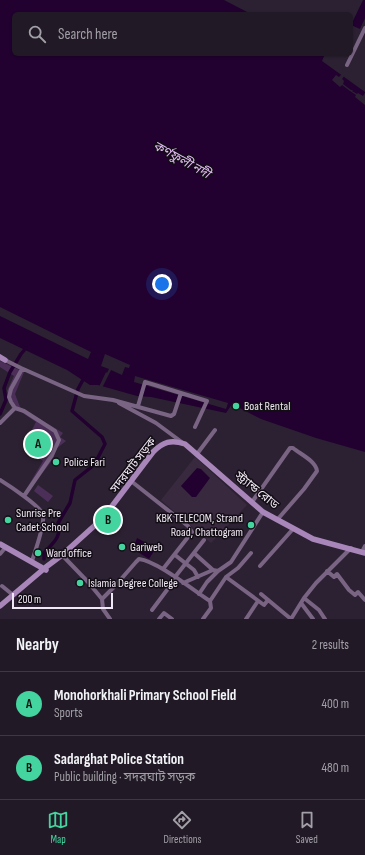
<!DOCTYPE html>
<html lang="en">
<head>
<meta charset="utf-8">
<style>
	:root { --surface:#211926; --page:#2d2632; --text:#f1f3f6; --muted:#a2a0a7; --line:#3e3843; --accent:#44d49f }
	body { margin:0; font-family:"Sofia Sans Condensed","Noto Sans Bengali",sans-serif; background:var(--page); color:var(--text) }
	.scale { position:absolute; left:12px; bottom:10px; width:101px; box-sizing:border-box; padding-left:4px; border:2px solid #f0e8f4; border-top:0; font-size:11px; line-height:14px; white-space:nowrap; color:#f0e8f4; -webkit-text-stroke:3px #120d14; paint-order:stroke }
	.you { position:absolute; left:162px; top:284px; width:14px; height:14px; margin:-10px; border:3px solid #fff; border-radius:50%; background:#1a73e8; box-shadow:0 0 0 6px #1a73e833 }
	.badge { display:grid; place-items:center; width:26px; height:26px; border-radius:50%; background:var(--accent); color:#111; font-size:13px; font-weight:700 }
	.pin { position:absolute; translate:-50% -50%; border:2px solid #fff; box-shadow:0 1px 4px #0006 }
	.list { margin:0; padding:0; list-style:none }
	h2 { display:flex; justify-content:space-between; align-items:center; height:52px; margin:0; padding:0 16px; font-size:17px }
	h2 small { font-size:13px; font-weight:400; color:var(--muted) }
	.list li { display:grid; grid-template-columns:26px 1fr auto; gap:12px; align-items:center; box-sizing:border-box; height:64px; padding:0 16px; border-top:1px solid var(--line) }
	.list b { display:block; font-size:15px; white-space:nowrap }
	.list p { margin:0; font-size:13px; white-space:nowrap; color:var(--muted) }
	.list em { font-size:13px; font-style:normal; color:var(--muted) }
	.icon { flex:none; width:22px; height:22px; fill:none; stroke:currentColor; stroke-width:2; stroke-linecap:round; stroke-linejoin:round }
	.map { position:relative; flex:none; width:365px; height:619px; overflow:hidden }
	.search { position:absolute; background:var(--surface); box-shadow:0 1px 3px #0004; left:12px; right:12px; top:12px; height:44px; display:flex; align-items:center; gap:10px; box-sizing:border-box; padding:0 14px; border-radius:6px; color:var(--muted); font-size:15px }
	.sheet { height:180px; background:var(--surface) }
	nav { display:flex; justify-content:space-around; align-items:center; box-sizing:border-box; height:56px; border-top:1px solid var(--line); background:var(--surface); font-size:11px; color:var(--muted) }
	nav a { display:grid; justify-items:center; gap:2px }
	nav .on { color:var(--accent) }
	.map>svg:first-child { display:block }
	.built { fill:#38293f }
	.green { fill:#4c2f59 }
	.water { fill:#220030 }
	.pier { fill:#2c2132 }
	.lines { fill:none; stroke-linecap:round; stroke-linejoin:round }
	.canal { stroke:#220030; stroke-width:3.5 }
	.street { stroke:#7a6484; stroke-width:4 }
	.secondary { stroke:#a986ba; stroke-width:5.5 }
	.poi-dot { fill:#44d49f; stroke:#120d14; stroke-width:1.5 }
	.labels { text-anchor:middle; stroke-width:3; stroke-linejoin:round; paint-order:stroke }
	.poi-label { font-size:12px; fill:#f0e8f4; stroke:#120d14; text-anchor:start }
	.street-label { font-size:12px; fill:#f0e8f4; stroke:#120d14 }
	.water-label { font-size:13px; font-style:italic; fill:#e1b9f5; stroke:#120d14 }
</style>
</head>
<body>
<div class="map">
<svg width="365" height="619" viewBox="0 0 365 619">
	<rect width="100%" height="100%" fill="#2c2132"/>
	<path class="built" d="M195,457L247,505L211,543L161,500Z"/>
	<path class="green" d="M0,361L24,372L15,394L20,407L63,433L60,437L66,441L57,448L53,459L26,495L24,493L43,461L24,445L36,422L20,411H18L12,409L7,391L14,376L0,367Z
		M38,485L53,496L48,502L34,491Z"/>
	<path class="water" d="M0,0H224L251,14H14V54H325L322,61L365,92V452L316,438L261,419L232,404L226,413L151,397L137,396L98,385H90L67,370L0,338Z
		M363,0H365V18L360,29L351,25Z
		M197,468L201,469L210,478L196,497H192L181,486Z
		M137,538L156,548L149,559L133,549Z"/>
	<path class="pier" d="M343,73L345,75L342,79L344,81L343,84L351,90H353L352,91L357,94L358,93L363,96L365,93V105L355,97L356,95L350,91L342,85L340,87L332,80L336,75L339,77Z
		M0,307L91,352L88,359L0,316Z
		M105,354L130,365L129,368L125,367L122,375L111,370L102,388L99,387L106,372L107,373L109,369L101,366Z
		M135,376L228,403L226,409L134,382Z"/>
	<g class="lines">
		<path class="canal" d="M0,414L6,400L4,388L10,372L21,354L26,348
			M44,559V553C53,543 62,537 58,523L70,503L75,480L94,465L105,444L102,437L72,411L78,389L85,376"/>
		<path class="street" d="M347,65L365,28
			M5,360L21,368L84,396L113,400L171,416L174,414L181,393
			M22,369L11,389L9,397L11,402L15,408L24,411L55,431L59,440L52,455L24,496
			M119,403L156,423L183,443
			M138,406L145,382L207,401L195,427
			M0,423L15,408
			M197,454L215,430
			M0,480C8,485 42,507 43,515C45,525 35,551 32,561
			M131,481L188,526L192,532L163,569
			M252,502L290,448H293C300,454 316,461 317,471L304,489L277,520
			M362,552L365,546
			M194,553L213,570
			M0,554L6,547
			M62,555L88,582L102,599L103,609L110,619
			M175,555L194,570L198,577
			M260,566L293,529
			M327,571L334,577L337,574L349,590L355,595L358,592L365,600
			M175,577L204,540
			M226,577L264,605L268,600
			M183,583L213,570L218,571L231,562L263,512
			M2,586L13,595
			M199,594L207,582L218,571
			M261,594L291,619
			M304,598L319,610L325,619
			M102,599L115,586L136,562L139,559C157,561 193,590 210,601L211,608L203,619
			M210,601L226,577L238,568L251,553
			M301,603L313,619
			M152,610L176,578
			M159,619L164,613L172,619
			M246,619L258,601
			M291,619L304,598L316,583L351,548"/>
		<path class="secondary" d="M0,357L5,360
			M0,544L46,570
			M0,606L46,567L62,555L103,518L153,452C163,442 171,439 185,444L263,512L313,539L365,553"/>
	</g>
	<g class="poi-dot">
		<circle cx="236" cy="406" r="4"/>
		<circle cx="56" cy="462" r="4"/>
		<circle cx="8" cy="520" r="4"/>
		<circle cx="251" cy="525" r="4"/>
		<circle cx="122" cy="547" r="4"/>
		<circle cx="38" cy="553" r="4"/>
		<circle cx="80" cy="583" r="4"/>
	</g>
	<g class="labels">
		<g class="poi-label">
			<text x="244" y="410">Boat Rental</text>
			<text x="64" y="466">Police Fari</text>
			<text x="16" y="517">Sunrise Pre<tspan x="16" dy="14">Cadet School</tspan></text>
			<text x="243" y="522" text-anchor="end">KBK TELECOM, Strand<tspan x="243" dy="14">Road, Chattogram</tspan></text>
			<text x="130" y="551">Gariweb</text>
			<text x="46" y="557">Ward office</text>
			<text x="88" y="587">Islamia Degree College</text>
		</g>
		<g class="street-label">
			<text transform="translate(133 465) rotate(-52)" y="4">সদরঘাট সড়ক</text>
			<text transform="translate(257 490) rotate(39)" y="4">স্ট্র্যান্ড রোড</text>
		</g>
		<g class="water-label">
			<text transform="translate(182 159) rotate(29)" y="5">কর্ণফুলী নদী</text>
		</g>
	</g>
</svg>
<div class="scale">200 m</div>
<div class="you"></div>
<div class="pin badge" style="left:38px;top:444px">A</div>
<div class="pin badge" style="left:108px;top:520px">B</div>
<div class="search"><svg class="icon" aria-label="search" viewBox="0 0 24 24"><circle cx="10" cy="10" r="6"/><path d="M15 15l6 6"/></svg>Search here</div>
</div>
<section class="sheet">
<h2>Nearby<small>2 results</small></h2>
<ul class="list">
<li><span class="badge">A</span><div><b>Monohorkhali Primary School Field</b><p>Sports</p></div><em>400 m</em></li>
<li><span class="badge">B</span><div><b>Sadarghat Police Station</b><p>Public building · সদরঘাট সড়ক</p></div><em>480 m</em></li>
</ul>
</section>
<nav>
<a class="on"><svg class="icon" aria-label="map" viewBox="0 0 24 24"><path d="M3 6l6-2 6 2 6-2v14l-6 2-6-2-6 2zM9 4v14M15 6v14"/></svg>Map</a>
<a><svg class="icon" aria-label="directions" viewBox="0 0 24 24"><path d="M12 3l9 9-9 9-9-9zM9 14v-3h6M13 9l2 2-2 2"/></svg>Directions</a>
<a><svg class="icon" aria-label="saved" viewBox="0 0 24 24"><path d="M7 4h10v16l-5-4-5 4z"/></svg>Saved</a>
</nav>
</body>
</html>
